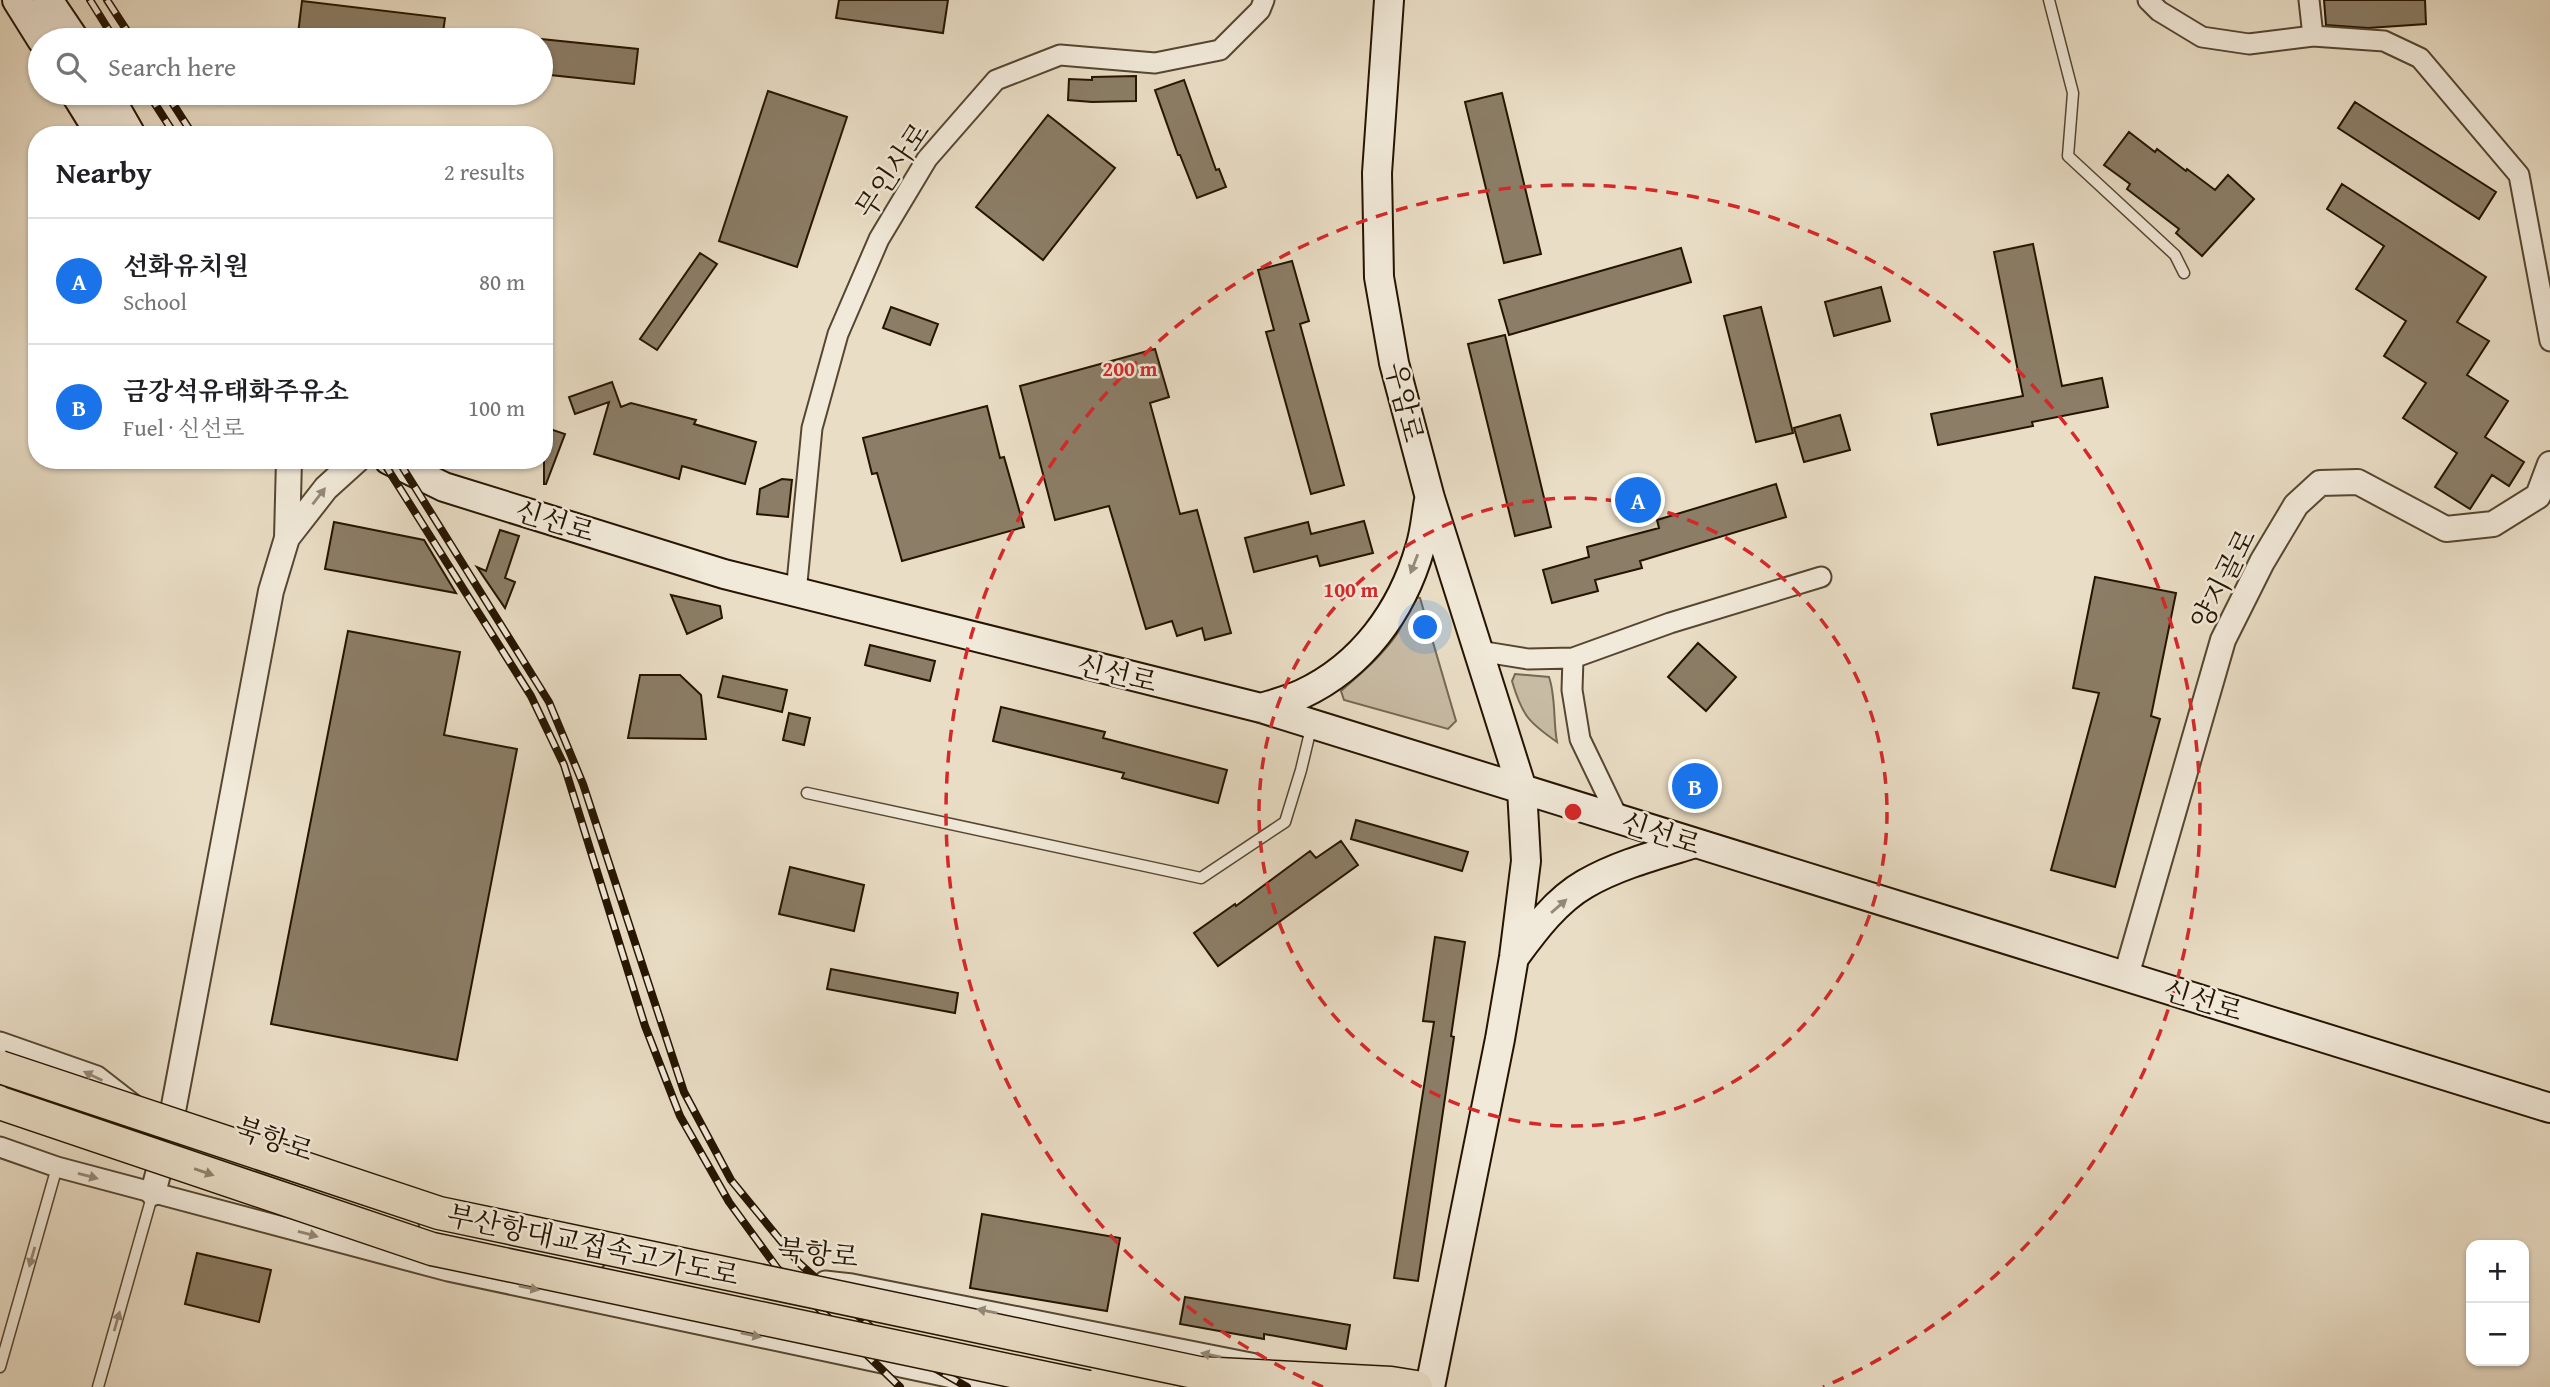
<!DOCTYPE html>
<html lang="en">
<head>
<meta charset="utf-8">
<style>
	:root { --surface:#fff; --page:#f2f2f2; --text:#202124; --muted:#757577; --line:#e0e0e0; --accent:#1a73e8 }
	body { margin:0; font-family:"Gentium Book Plus","Noto Serif KR",serif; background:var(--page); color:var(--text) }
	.controls { position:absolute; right:21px; bottom:21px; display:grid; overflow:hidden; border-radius:14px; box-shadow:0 2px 5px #0004 }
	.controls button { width:63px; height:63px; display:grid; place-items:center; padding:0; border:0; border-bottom:2px solid var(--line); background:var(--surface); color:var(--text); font:35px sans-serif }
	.you { position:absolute; left:1426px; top:628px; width:24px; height:24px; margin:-18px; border:5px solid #fff; border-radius:50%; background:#1a73e8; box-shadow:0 0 0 10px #1a73e833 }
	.badge { display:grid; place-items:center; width:46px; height:46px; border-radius:50%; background:var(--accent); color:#fff; font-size:23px; font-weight:700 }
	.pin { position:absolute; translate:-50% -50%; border:4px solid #fff; box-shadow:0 2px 7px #0006 }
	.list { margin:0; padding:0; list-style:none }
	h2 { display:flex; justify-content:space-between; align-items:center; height:91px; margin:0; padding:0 28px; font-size:30px }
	h2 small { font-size:23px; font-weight:400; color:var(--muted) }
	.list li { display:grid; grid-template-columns:46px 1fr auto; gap:21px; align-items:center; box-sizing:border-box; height:126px; padding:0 28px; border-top:2px solid var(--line) }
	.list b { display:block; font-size:26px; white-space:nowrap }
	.list p { margin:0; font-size:23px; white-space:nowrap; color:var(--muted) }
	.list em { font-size:23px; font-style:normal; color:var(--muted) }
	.icon { flex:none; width:38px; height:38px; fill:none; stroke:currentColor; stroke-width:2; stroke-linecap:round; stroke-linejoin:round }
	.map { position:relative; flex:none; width:2550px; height:1387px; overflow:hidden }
	.search { position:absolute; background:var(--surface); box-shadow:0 2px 5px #0004; left:28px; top:28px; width:525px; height:77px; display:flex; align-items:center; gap:18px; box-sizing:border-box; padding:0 24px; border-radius:38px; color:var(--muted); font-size:26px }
	.panel { position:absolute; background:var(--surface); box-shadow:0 2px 5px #0004; left:28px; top:126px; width:525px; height:343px; border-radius:28px }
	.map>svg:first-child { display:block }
	.green { fill:#c8bba4; stroke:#766852; stroke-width:2 }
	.building { fill:#8b7d66; stroke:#251400; stroke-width:2 }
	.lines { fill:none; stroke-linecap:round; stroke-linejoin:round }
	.service-casing { stroke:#564631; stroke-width:13 }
	.minor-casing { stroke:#564631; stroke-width:23 }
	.tertiary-casing { stroke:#564631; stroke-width:28 }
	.secondary-casing { stroke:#251400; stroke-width:32 }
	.service { stroke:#f1e9d9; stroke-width:10 }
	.minor { stroke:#f1e9d9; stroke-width:19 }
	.tertiary { stroke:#f1e9d9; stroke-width:24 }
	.secondary { stroke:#f1e9d9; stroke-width:28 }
	.rail-casing { stroke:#251400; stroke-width:8 }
	.rail { stroke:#f1e9d9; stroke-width:5; stroke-dasharray:16; stroke-linecap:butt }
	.trunk-bridge-casing { stroke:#251400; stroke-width:35; stroke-linecap:butt }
	.trunk-bridge { stroke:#e9ddc5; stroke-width:32 }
	.oneway { fill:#958977 }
	.oneway2 { fill:#91836c }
	.ring { fill:none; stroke:#d62828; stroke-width:3.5; stroke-dasharray:12 9 }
	.labels { text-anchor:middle; stroke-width:5; stroke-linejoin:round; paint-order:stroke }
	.street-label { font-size:28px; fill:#251400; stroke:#f1e9d9 }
	.centre { fill:#d62828; stroke:#f1e9d9; stroke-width:3.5 }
	.ring-label { font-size:21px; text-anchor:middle; font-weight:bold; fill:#d62828; stroke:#f1e9d9; stroke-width:5; stroke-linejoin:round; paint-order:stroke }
</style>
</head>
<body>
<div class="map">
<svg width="2550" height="1387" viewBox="0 0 2550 1387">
	<rect width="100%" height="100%" fill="#e9ddc5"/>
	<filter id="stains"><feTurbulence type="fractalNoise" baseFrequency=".00286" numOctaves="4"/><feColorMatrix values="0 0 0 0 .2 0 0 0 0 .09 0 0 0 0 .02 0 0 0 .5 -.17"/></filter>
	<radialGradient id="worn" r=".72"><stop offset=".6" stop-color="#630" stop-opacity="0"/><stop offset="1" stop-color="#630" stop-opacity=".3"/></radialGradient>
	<path class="green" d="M1414,597L1420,598L1456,721L1448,729L1344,700L1341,691C1361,673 1382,656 1397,634C1404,623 1409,609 1414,597Z
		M1515,674L1549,677C1556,697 1553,721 1557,742C1528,722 1522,715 1512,681Z"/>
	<path class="building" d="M839,0H948L943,33L836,18Z
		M2324,0H2425L2426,24L2368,28L2326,25Z
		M302,1L445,18L442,40H350L298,34Z
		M541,39L638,49L634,84L541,74Z
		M1136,76V101L1092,102L1068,100L1069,79L1092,80V77Z
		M1184,80L1216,170L1219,169L1226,187L1197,198L1180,155H1178L1155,90Z
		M768,91L847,117L797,267L719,241Z
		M1502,93L1541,254L1504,263L1465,102Z
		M2355,102L2496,192L2479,219L2338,128Z
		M1048,115L1115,168L1043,260L976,207Z
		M2129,132L2155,152L2157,149L2186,171L2187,169L2215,190L2228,175L2254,199L2202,256L2176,233L2179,229L2127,189L2130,184L2104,165Z
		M2342,184L2486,277L2457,322L2489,341L2467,375L2508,401L2485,437L2524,462L2509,486L2492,475L2470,509L2435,487L2457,453L2403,418L2426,383L2384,356L2406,321L2356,289L2384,246L2327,209Z
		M2033,244L2062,386L2102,378L2108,407L2032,422L2033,426L1938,445L1931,414L2023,396L1994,252Z
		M1681,248L1691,282L1509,335L1499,300Z
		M700,253L717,264L657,350L640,339Z
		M1292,261L1309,321L1300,324L1344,485L1311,494L1266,332L1274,330L1258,270Z
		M1881,287L1890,321L1834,336L1825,302Z
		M891,307L938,324L930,345L883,328Z
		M1761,307L1793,433L1756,442L1724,316Z
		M1505,335L1551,527L1515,536L1468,344Z
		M1155,349L1169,397L1150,403L1180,514L1197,510L1231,633L1205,640L1202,628L1177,636L1172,621L1146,629L1109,506L1055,520L1020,386Z
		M612,382L621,407L631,403L696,420L694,424L756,442L745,484L682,466L679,479L594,454L609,402L575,414L569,397Z
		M987,406L1000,458L1004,457L1024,527L902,561L877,473L872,474L863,438Z
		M1840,415L1850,450L1804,462L1794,428Z
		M544,427L565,434L546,484H544Z
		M782,479L792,480L788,517L757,514L760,489Z
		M1776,484L1786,517L1640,561L1642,568L1595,580L1598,591L1552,603L1543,570L1589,557L1587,547L1659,528L1657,520Z
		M1364,521L1373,553L1320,566L1317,556L1254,572L1245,538L1308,522L1311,534Z
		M334,522L424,540L456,593L325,569Z
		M500,530L519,536L505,578L515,582L505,608L477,567L486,571Z
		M2095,577L2176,593L2151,716L2160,719L2115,887L2051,870L2099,693L2073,688Z
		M671,595L720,606L722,618L687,634Z
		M348,631L460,652L444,735L517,749L457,1060L271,1024Z
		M1698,643L1736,677L1706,711L1668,677Z
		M870,645L935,661L930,681L865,665Z
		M640,675H680L701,695L706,739L628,738Z
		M723,676L787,690L782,712L718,697Z
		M1001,707L1105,732L1103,738L1227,770L1218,803L1122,778L1124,773L993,741Z
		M789,713L810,718L804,745L783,740Z
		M1356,820L1468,852L1462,871L1351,839Z
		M1341,841L1358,865L1218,966L1194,933L1235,904L1236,906L1310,851L1316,858Z
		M790,867L864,885L854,931L779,914Z
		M1435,937L1465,942L1451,1036L1454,1037L1418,1281L1394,1278L1434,1022L1423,1021Z
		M831,969L958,993L955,1013L827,989Z
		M982,1214L1120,1238L1107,1311L970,1288Z
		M197,1253L271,1270L259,1322L185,1304Z
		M1185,1297L1350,1325L1346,1349L1264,1334V1339L1180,1324Z"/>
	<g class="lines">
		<defs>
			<path id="service" d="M2049,0L2073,93L2068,156L2175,255L2184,273
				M807,793L1201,878L1285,822L1301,770L1312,724
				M0,1367L57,1167
				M98,1387L153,1193"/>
			<path id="minor" d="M2148,0L2159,11L2202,37L2249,44L2313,36L2384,41L2420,58L2519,175L2550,341
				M2309,0L2313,36
				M796,593L812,428L838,334L879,239L927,159L996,80L1060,55L1155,63L1220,50L1260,10L1264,0
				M1479,651L1528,659L1573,658L1670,623L1821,577
				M1573,658L1572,690L1580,739L1619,820
				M0,1042L97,1076L133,1104
				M0,1147L57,1167L448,1271L995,1387
				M429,1223L507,1251L596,1259
				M825,1281L852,1284L1256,1364"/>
			<path id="tertiary" d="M287,538L326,488L357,460
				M2126,976L2223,640L2262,562L2296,505L2320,483L2358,482L2446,529L2493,524L2538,496L2550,464
				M153,1193L169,1132L271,591L287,538L289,460"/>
			<path id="secondary" d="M17,0L42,40
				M48,0L75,40
				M1389,0L1377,173L1379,277L1394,363L1430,498L1522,789L1526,861L1514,957L1500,1039L1430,1387
				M75,93L101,135
				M107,93L131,135
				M389,460L444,487L724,574L1261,708L2550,1108
				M1261,708C1274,704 1289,700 1302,694C1362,666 1402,611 1420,548C1425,533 1426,516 1429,500
				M1516,955C1535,929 1557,900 1585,884C1618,865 1656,855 1692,844"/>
		</defs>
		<use href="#service" class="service-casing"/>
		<use href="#minor" class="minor-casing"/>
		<use href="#tertiary" class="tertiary-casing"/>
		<use href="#secondary" class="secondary-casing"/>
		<use href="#service" class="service"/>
		<use href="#minor" class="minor"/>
		<use href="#tertiary" class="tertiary"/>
		<use href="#secondary" class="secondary"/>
		<defs>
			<path id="rail" d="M90,0L115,40
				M107,0L133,40
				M148,93L175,135
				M166,93L193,135
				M382,460L531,696L564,765L645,1026L680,1116L729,1202L778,1269L900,1387
				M398,460L549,702L583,784L684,1092L731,1180L799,1263L883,1338L967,1387"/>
		</defs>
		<use href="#rail" class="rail-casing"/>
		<use href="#rail" class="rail"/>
		<defs>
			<path id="trunk-bridge" d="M0,1067L439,1213L1199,1373L1391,1383L1416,1387
				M0,1103L432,1249L1088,1387"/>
		</defs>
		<use href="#trunk-bridge" class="trunk-bridge-casing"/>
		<use href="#trunk-bridge" class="trunk-bridge"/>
	</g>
	<defs><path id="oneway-solid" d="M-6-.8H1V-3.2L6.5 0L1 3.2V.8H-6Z" transform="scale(1.75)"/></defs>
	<g class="oneway">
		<use href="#oneway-solid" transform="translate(319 496) rotate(-52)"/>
		<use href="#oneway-solid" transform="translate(1414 564) rotate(111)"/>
		<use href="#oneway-solid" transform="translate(1559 906) rotate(-41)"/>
		<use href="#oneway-solid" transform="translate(93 1076) rotate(-154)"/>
		<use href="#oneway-solid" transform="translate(88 1176) rotate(15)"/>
		<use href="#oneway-solid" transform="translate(308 1234) rotate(15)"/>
		<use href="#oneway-solid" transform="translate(32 1257) rotate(106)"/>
		<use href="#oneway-solid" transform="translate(529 1288) rotate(12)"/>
		<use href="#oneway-solid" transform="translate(987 1311) rotate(-169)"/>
		<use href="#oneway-solid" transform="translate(117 1321) rotate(-74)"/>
		<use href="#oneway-solid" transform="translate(751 1335) rotate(12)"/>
		<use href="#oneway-solid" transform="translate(1211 1355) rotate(-169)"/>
	</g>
	<use class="oneway2" href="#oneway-solid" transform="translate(204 1172) rotate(19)"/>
	<g class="ring">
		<circle cx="1573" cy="812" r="314"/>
		<path d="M1323 1387A627 627 0 1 1 1823 1387"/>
	</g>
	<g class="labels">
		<g class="street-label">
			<text transform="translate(892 170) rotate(-56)" y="10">무인사로</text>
			<text transform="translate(1405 402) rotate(76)" y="10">우암로</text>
			<text transform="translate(555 521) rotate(17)" y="10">신선로</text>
			<text transform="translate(2223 579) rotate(-63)" y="10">양지골로</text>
			<text transform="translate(1117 673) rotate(14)" y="10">신선로</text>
			<text transform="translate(1661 833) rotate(18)" y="10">신선로</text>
			<text transform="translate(2203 1000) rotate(17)" y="10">신선로</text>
			<text transform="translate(274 1139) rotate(19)" y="10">북항로</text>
			<text transform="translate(593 1245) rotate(12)" y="10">부산항대교접속고가도로</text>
			<text transform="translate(818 1253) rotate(6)" y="10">북항로</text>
		</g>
	</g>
	<circle cx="1573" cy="812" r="10" class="centre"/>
	<g class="ring-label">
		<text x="1130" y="376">200 m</text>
		<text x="1351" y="597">100 m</text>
	</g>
	<rect width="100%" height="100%" filter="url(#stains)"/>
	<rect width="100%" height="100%" fill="url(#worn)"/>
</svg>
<div class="controls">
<button>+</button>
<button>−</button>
</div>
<div class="you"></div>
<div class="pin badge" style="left:1638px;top:500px">A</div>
<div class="pin badge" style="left:1695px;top:786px">B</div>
<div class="search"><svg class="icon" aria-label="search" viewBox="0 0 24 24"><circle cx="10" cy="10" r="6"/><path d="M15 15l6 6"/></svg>Search here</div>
<section class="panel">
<h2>Nearby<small>2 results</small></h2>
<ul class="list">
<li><span class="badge">A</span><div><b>선화유치원</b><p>School</p></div><em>80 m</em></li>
<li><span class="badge">B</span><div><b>금강석유태화주유소</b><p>Fuel · 신선로</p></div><em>100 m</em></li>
</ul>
</section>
</div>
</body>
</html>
